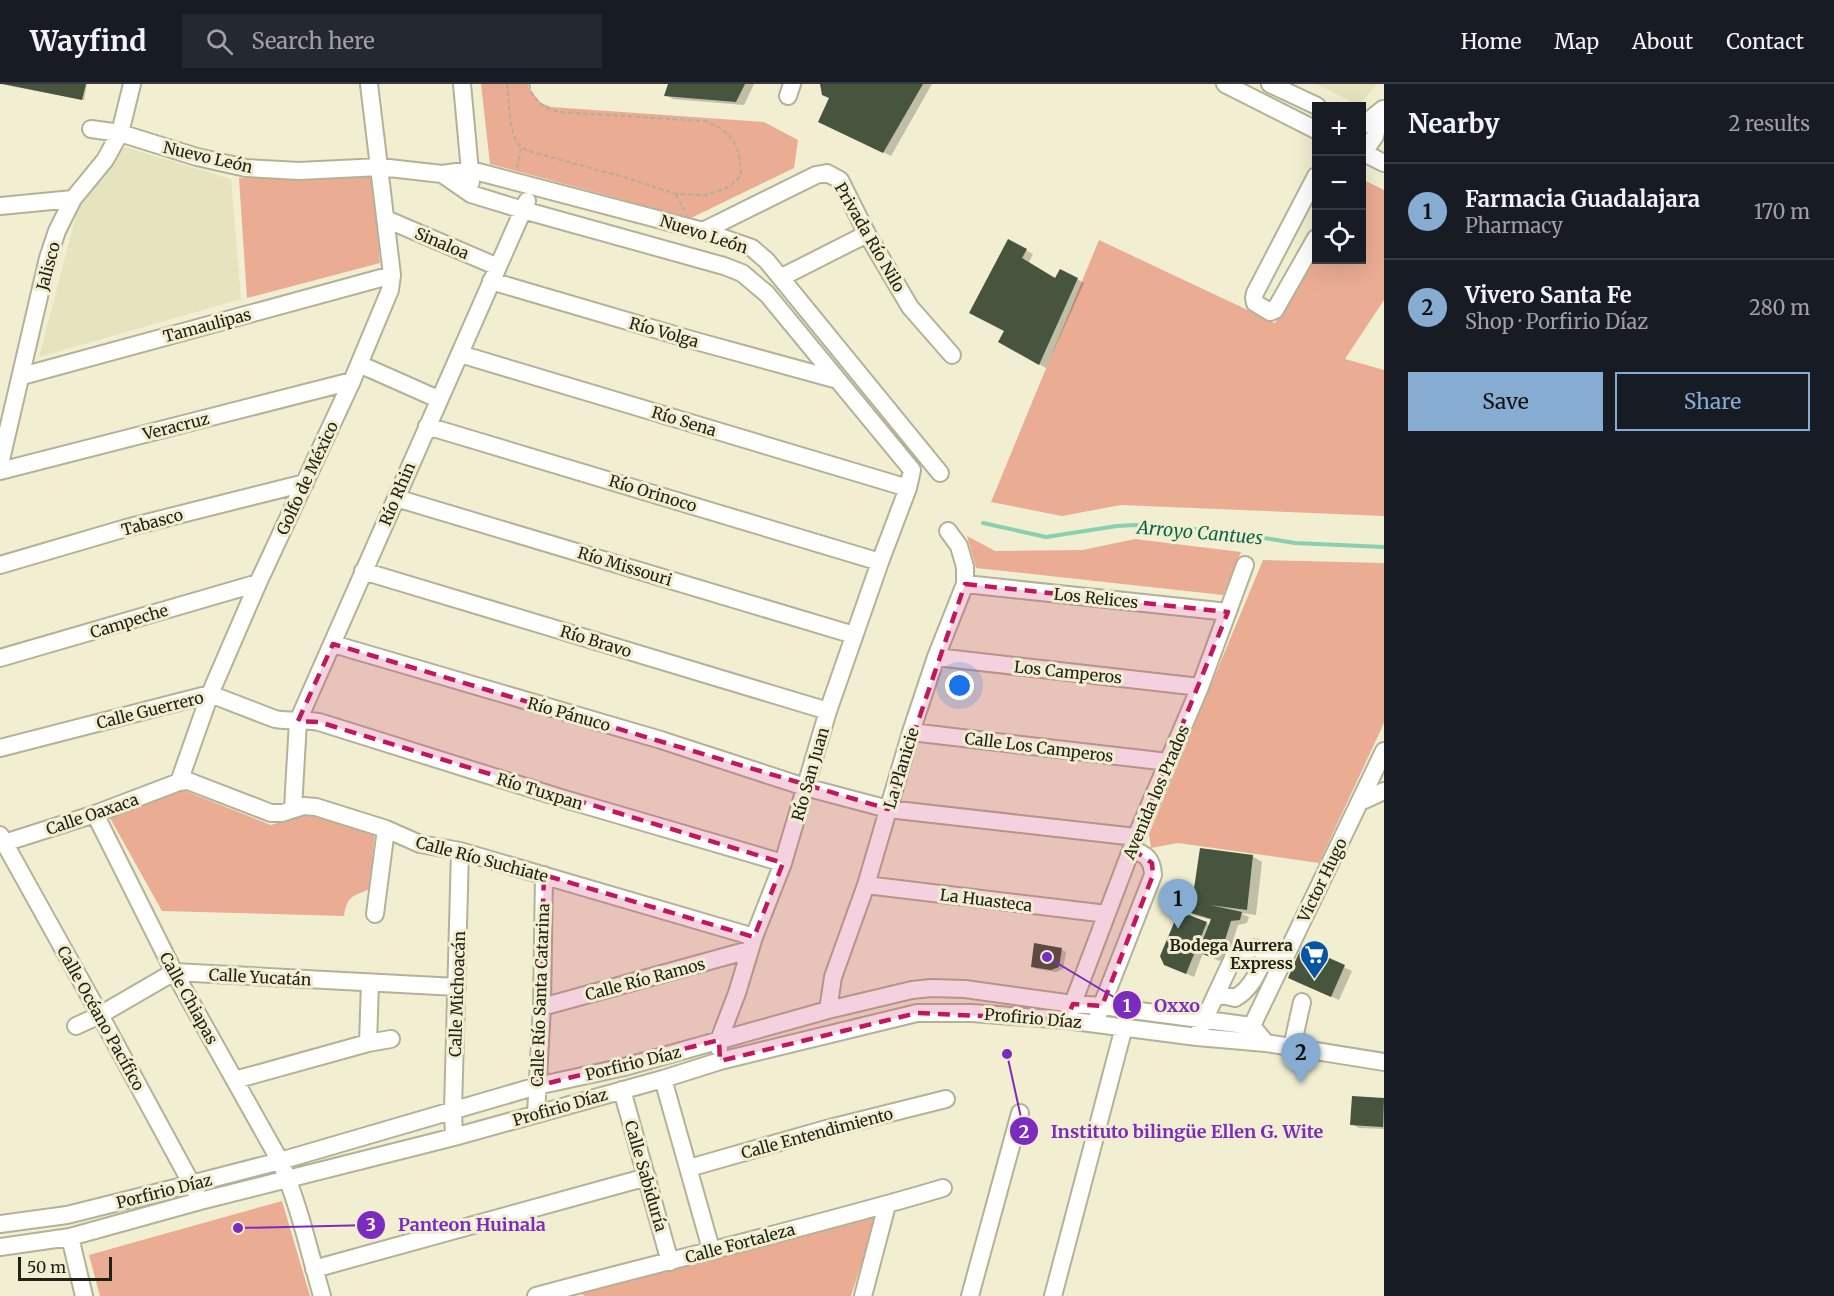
<!DOCTYPE html>
<html lang="en">
<head>
<meta charset="utf-8">
<style>
	:root { --surface:#171b24; --page:#242831; --text:#f1f3f6; --muted:#9ea1a6; --line:#363941; --accent:#86acd1 }
	body { margin:0; font-family:Merriweather,serif; background:var(--page); color:var(--text) }
	.controls { position:absolute; right:18px; top:18px; display:grid; overflow:hidden; border-radius:0px; box-shadow:0 6px 24px #0002 }
	.controls button { width:54px; height:54px; display:grid; place-items:center; padding:0; border:0; border-bottom:2px solid var(--line); background:var(--surface); color:var(--text); font:30px sans-serif }
	.scale { position:absolute; left:18px; bottom:15px; width:94px; box-sizing:border-box; padding-left:6px; border:3px solid #232217; border-top:0; font-size:16px; line-height:21px; white-space:nowrap; color:#232217; -webkit-text-stroke:4px #f1eed1; paint-order:stroke }
	.you { position:absolute; left:960px; top:602px; width:21px; height:21px; margin:-15px; border:4px solid #fff; border-radius:50%; background:#1a73e8; box-shadow:0 0 0 9px #1a73e833 }
	.badge { display:grid; place-items:center; width:39px; height:39px; border-radius:50%; background:var(--accent); color:#111; font-size:20px; font-weight:700 }
	.pin { position:absolute; translate:-50% -50px; filter:drop-shadow(0 2px 3px #0008) }
	.pin::after { content:''; position:absolute; top:32px; width:21px; height:18px; background:inherit; clip-path:polygon(0 0,100% 0,50% 100%) }
	.list { margin:0; padding:0; list-style:none }
	h2 { display:flex; justify-content:space-between; align-items:center; height:78px; margin:0; padding:0 24px; font-size:26px }
	h2 small { font-size:20px; font-weight:400; color:var(--muted) }
	.list li { display:grid; grid-template-columns:39px 1fr auto; gap:18px; align-items:center; box-sizing:border-box; height:96px; padding:0 24px; border-top:2px solid var(--line) }
	.list b { display:block; font-size:22px; white-space:nowrap }
	.list p { margin:0; font-size:20px; white-space:nowrap; color:var(--muted) }
	.list em { font-size:20px; font-style:normal; color:var(--muted) }
	.actions { display:flex; gap:12px; padding:18px 24px }
	.actions a { flex:1; padding:14px 0; border:2px solid var(--accent); border-radius:0px; text-align:center; font-size:21px; color:var(--accent) }
	.actions .main { background:var(--accent); color:#111 }
	.icon { flex:none; width:33px; height:33px; fill:none; stroke:currentColor; stroke-width:2; stroke-linecap:round; stroke-linejoin:round }
	.map { position:relative; flex:none; width:1384px; height:1212px; overflow:hidden }
	header { display:flex; align-items:center; gap:36px; box-sizing:border-box; height:84px; padding:0 30px; background:var(--surface); border-bottom:2px solid var(--line) }
	header strong { font-size:28px }
	nav { display:flex; gap:33px; margin-inline-start:auto; font-size:21px }
	.search { width:420px; height:54px; background:var(--page); display:flex; align-items:center; gap:15px; box-sizing:border-box; padding:0 21px; border-radius:0px; color:var(--muted); font-size:22px }
	main { display:flex }
	aside { flex:1; background:var(--surface) }
	.map>svg:first-child { display:block }
	.built { fill:#e6e3bf }
	.green { fill:#eaac93 }
	.shadow { fill:#0003 }
	.lines { fill:none; stroke-linecap:round; stroke-linejoin:round }
	.stream { stroke:#88d0af; stroke-width:4 }
	.building { fill:#47553f }
	.minor-casing { stroke:#b4b296; stroke-width:20 }
	.path { stroke:#b1af97; stroke-width:2; stroke-dasharray:4.5 3; stroke-linecap:butt }
	.minor { stroke:#fff; stroke-width:16 }
	.marked { fill:#c2185b; fill-opacity:0.2; stroke:#c2185b; stroke-width:4.5; stroke-dasharray:12 8; stroke-linejoin:round }
	.labels { text-anchor:middle; stroke-width:6; stroke-linejoin:round; paint-order:stroke }
	.street-label { font-size:16px; fill:#232217; stroke:#f1eed1 }
	.poi-label { font-size:16px; font-weight:bold; fill:#232217; stroke:#f1eed1; text-anchor:end }
	.water-label { font-size:18px; font-style:italic; fill:#0a6648; stroke:#f1eed1 }
	.leader { fill:none; stroke:#7b2cbf; stroke-width:2 }
	.callout-dot { fill:#7b2cbf; stroke:#f1eed1; stroke-width:2 }
	.mark-label { font-size:18px; text-anchor:middle; font-weight:bold; fill:#fff }
	.callout-label { font-size:18px; text-anchor:middle; font-weight:bold; fill:#7b2cbf; stroke:#f1eed1; stroke-width:6; stroke-linejoin:round; paint-order:stroke }
</style>
</head>
<body>
<header>
<strong>Wayfind</strong>
<div class="search"><svg class="icon" aria-label="search" viewBox="0 0 24 24"><circle cx="10" cy="10" r="6"/><path d="M15 15l6 6"/></svg>Search here</div>
<nav><a>Home</a><a>Map</a><a>About</a><a>Contact</a></nav>
</header>
<main>
<div class="map">
<svg width="1384" height="1212" viewBox="0 0 1384 1212">
	<rect width="100%" height="100%" fill="#f1eed1"/>
	<path class="built" d="M1316,0H1377L1359,21Z
		M125,63L231,95L241,215L39,273L81,113Z"/>
	<path class="green" d="M481,0H528V3L541,19L551,23L764,38L798,56L794,84L691,134L490,80Z
		M373,90L380,179L247,214L239,94Z
		M1362,95L1384,106V216L1345,275L1384,286V432L1121,421L1062,432L991,418L1099,156L1275,239L1316,160V176H1362Z
		M967,452L995,467L1083,466L1135,455L1241,468L1223,511L976,484Z
		M1263,476L1384,479V639L1319,779L1178,759L1151,764L1149,750Z
		M178,704L271,741L305,730L375,748L369,805C352,813 347,812 344,832L162,827L110,734Z
		M282,1117L310,1212H100L89,1171Z
		M879,1126L851,1212H585L575,1207Z"/>
	<path class="shadow" d="M0,0H87L84,16Z
		M669,0H754L744,21L673,15L666,11Z
		M822,0H932L891,72L827,41L831,14Z
		M1008,157L1033,170L1028,180L1056,196L1077,195L1084,199L1046,284L1000,258L1006,247Z
		M1252,772L1262,778L1256,831L1240,829L1249,833L1247,839L1238,841L1228,872L1219,877L1203,869L1194,893L1165,880L1206,839L1210,842L1212,836L1196,832L1189,828Z
		M1303,864L1352,887L1339,916L1297,898Z
		M1062,866L1066,868L1063,885L1056,888L1037,885L1032,882Z
		M1354,1014L1384,1016V1045L1359,1044L1352,1040Z"/>
	<g class="lines">
		<path class="stream" d="M983,439L1046,453L1117,442L1135,441L1222,447L1295,459L1384,463"/>
	</g>
	<path class="building" d="M3,0H86L82,16Z
		M668,0H745L736,18L664,12Z
		M820,0H923L883,69L818,38L829,14L822,11Z
		M1008,155L1027,165L1022,174L1055,194L1060,185L1078,194L1039,281L998,258L1004,247L969,229Z
		M1200,764L1253,771L1247,826L1210,821L1242,828L1240,836L1231,837L1221,869L1210,873L1198,868L1211,835L1188,828L1189,818H1192Z
		M1179,827L1207,838L1186,890L1164,881L1160,872Z
		M1034,859L1062,864L1059,883L1051,886L1031,883Z
		M1302,862L1345,881L1331,913L1288,894Z
		M1352,1012L1384,1014L1383,1043L1350,1041Z"/>
	<g class="lines">
		<defs>
			<path id="minor" d="M462,0L471,98
				M1225,0L1316,46
				M1270,0L1317,22
				M788,12L792,0
				M1362,42L1383,25
				M91,45L120,49L197,73L246,84L299,87L380,83L442,90L471,86L703,147L752,164L767,177L940,389
				M1362,68L1384,79
				M1362,71L1375,52L1382,26
				M442,90L471,110L523,126L724,182L742,189L767,210L912,386L908,404L880,478L828,627L783,779L754,853L737,909L719,956V964
				M1316,92L1255,209L1254,214L1255,219L1270,228L1275,226L1316,154
				M0,122L73,115
				M386,135L498,183
				M703,147L816,91L827,89L840,96L867,150L910,223L952,271
				M782,193L867,150
				M491,197L692,256L838,296
				M460,270L908,404
				M359,280L438,315
				M22,292L392,191
				M427,342L880,478
				M0,380L48,174L57,147L73,115L105,76L120,49L132,0
				M0,387L352,297
				M396,414L854,551
				M0,481L126,444L305,399
				M363,487L828,627
				M965,500L1228,528
				M333,560L661,656L805,703L888,725L1136,753
				M936,573L1200,603
				M0,574L258,499
				M911,648L1168,678
				M0,664L210,610L275,635C290,638 304,635 319,638L561,714L783,779
				M179,698L210,610L258,499L352,297L390,206L392,191L369,0
				M1360,718L1384,707
				M293,725L298,637L527,117
				M95,730L174,888L280,1077C299,1120 309,1167 322,1212
				M0,751L100,931L196,1108
				M4,759L95,730L179,698L188,697L271,729H282L304,722L316,723L386,745L420,760L460,767L754,853
				M866,801L1107,830
				M375,830L386,745
				M1217,910L1235,914C1253,904 1259,885 1267,867
				M542,923L749,866
				M828,926L833,893L866,801L911,648L936,573L965,500V483L959,462L948,447
				M1070,927L1136,753L1200,603L1245,481
				M1098,931L1153,791C1152,774 1146,771 1132,765
				M76,942L100,931L174,888L457,903
				M1200,945L1234,872C1254,859 1264,866 1285,871
				M1248,950L1384,667
				M368,959L370,899
				M1292,963L1302,918
				M663,995L711,1165
				M235,996L368,959L391,955
				M622,1006L670,1178
				M536,1030L542,923L544,791
				M454,1053L453,1026L460,767
				M689,1084L826,1045L946,1015
				M0,1140L67,1131L191,1100L280,1077L537,1002L624,983L828,926L912,906L931,904L965,905L1073,920L1102,922L1252,942L1266,959
				M70,1153L84,1212
				M0,1163L70,1153L200,1117L454,1053L663,995L720,977L917,929H972L1066,936L1197,953L1266,959L1384,978
				M314,1185L647,1093
				M536,1212C672,1175 809,1144 943,1104
				M863,1212L887,1121
				M970,1212L1020,1029
				M1053,1212L1124,943"/>
		</defs>
		<use href="#minor" class="minor-casing"/>
		<path class="path" d="M507,0C509,15 509,50 519,61C523,65 527,66 532,68L627,94L676,110L706,111L729,103L741,92C740,62 734,48 705,37L559,28C543,24 532,16 529,0
			M517,84L521,64
			M676,110L684,126"/>
		<use href="#minor" class="minor"/>
	</g>
	<path class="marked" d="M965,500L1228,528L1132,765L1152,779L1153,791L1102,922L1073,920L1066,936L917,929L720,977L719,956L537,1002L544,791L754,853L783,779L319,638L298,637L333,560L888,725Z"/>
	<defs>
		<symbol id="supermarket-pin" viewBox="-11 -11 22 30"><path d="M0 17L-7.5 6A9.5 9.5 0 1 1 7.5 6Z" fill="#0455a3" stroke="#f1eed1"/><path d="M-6-5.5h2.5l.6 2H6L4.5 2H-2.5L-4.4-4H-6ZM-1.5 3.2a1.3 1.3 0 1 0 .1 0ZM3 3.2a1.3 1.3 0 1 0 .1 0Z" fill="#fff"/></symbol>
	</defs>
	<g fill-rule="evenodd">
		<use href="#supermarket-pin" x="1298" y="854" width="33" height="45"/>
	</g>
	<g class="labels">
		<g class="street-label">
			<text transform="translate(208 73) rotate(13)" y="6">Nuevo León</text>
			<text transform="translate(704 150) rotate(18)" y="6">Nuevo León</text>
			<text transform="translate(870 153) rotate(60)" y="6">Privada Río Nilo</text>
			<text transform="translate(442 159) rotate(23)" y="6">Sinaloa</text>
			<text transform="translate(48 182) rotate(-75)" y="6">Jalisco</text>
			<text transform="translate(207 241) rotate(-15)" y="6">Tamaulipas</text>
			<text transform="translate(664 248) rotate(16)" y="6">Río Volga</text>
			<text transform="translate(684 337) rotate(17)" y="6">Río Sena</text>
			<text transform="translate(176 342) rotate(-14)" y="6">Veracruz</text>
			<text transform="translate(307 394) rotate(-65)" y="6">Golfo de México</text>
			<text transform="translate(653 409) rotate(17)" y="6">Río Orinoco</text>
			<text transform="translate(397 410) rotate(-67)" y="6">Río Rhin</text>
			<text transform="translate(152 438) rotate(-15)" y="6">Tabasco</text>
			<text transform="translate(625 482) rotate(17)" y="6">Río Missouri</text>
			<text transform="translate(1096 514) rotate(6)" y="6">Los Relices</text>
			<text transform="translate(129 537) rotate(-17)" y="6">Campeche</text>
			<text transform="translate(596 557) rotate(17)" y="6">Río Bravo</text>
			<text transform="translate(1068 588) rotate(6)" y="6">Los Camperos</text>
			<text transform="translate(150 626) rotate(-14)" y="6">Calle Guerrero</text>
			<text transform="translate(569 630) rotate(16)" y="6">Río Pánuco</text>
			<text transform="translate(1039 663) rotate(7)" y="6">Calle Los Camperos</text>
			<text transform="translate(901 684) rotate(-73)" y="6">La Planicie</text>
			<text transform="translate(810 690) rotate(-74)" y="6">Río San Juan</text>
			<text transform="translate(540 707) rotate(17)" y="6">Río Tuxpan</text>
			<text transform="translate(1156 708) rotate(-67)" y="6">Avenida los Prados</text>
			<text transform="translate(92 730) rotate(-19)" y="6">Calle Oaxaca</text>
			<text transform="translate(482 775) rotate(15)" y="6">Calle Río Suchiate</text>
			<text transform="translate(1322 796) rotate(-64)" y="6">Victor Hugo</text>
			<text transform="translate(986 816) rotate(7)" y="6">La Huasteca</text>
			<text transform="translate(260 893) rotate(3)" y="6">Calle Yucatán</text>
			<text transform="translate(645 895) rotate(-15)" y="6">Calle Río Ramos</text>
			<text transform="translate(457 910) rotate(-88)" y="6">Calle Michoacán</text>
			<text transform="translate(540 911) rotate(-88)" y="6">Calle Río Santa Catarina</text>
			<text transform="translate(189 914) rotate(61)" y="6">Calle Chiapas</text>
			<text transform="translate(101 934) rotate(61)" y="6">Calle Océano Pacífico</text>
			<text transform="translate(1033 934) rotate(5)" y="6">Profirio Díaz</text>
			<text transform="translate(633 979) rotate(-14)" y="6">Porfirio Díaz</text>
			<text transform="translate(560 1023) rotate(-16)" y="6">Profirio Díaz</text>
			<text transform="translate(817 1049) rotate(-15)" y="6">Calle Entendimiento</text>
			<text transform="translate(646 1092) rotate(74)" y="6">Calle Sabiduría</text>
			<text transform="translate(164 1107) rotate(-14)" y="6">Porfirio Díaz</text>
			<text transform="translate(740 1159) rotate(-15)" y="6">Calle Fortaleza</text>
		</g>
		<g class="poi-label">
			<text x="1293" y="867">Bodega Aurrera<tspan x="1293" dy="18">Express</tspan></text>
		</g>
		<g class="water-label">
			<text transform="translate(1200 449) rotate(5)" y="6">Arroyo Cantues</text>
		</g>
	</g>
	<path class="leader" d="M1047 873L1127 921M1007 970L1024 1047M238 1144L371 1141"/>
	<g class="callout-dot">
		<circle cx="1047" cy="873" r="6"/>
		<circle cx="1007" cy="970" r="6"/>
		<circle cx="238" cy="1144" r="6"/>
		<circle cx="1127" cy="921" r="15"/>
		<circle cx="1024" cy="1047" r="15"/>
		<circle cx="371" cy="1141" r="15"/>
	</g>
	<g class="mark-label">
		<text x="1127" y="928">1</text>
		<text x="1024" y="1054">2</text>
		<text x="371" y="1147">3</text>
	</g>
	<g class="callout-label">
		<text x="1177" y="928">Oxxo</text>
		<text x="1187" y="1054">Instituto bilingüe Ellen G. Wite</text>
		<text x="472" y="1147">Panteon Huinala</text>
	</g>
</svg>
<div class="controls">
<button>+</button>
<button>−</button>
<button><svg class="icon" aria-label="locate" viewBox="0 0 24 24"><circle cx="12" cy="12" r="6"/><path d="M12 2v4M12 18v4M2 12h4M18 12h4"/></svg></button>
</div>
<div class="scale">50 m</div>
<div class="you"></div>
<div class="pin badge" style="left:1178px;top:845px">1</div>
<div class="pin badge" style="left:1301px;top:999px">2</div>
</div>
<aside>
<h2>Nearby<small>2 results</small></h2>
<ul class="list">
<li><span class="badge">1</span><div><b>Farmacia Guadalajara</b><p>Pharmacy</p></div><em>170 m</em></li>
<li><span class="badge">2</span><div><b>Vivero Santa Fe</b><p>Shop · Porfirio Díaz</p></div><em>280 m</em></li>
</ul>
<div class="actions"><a class="main">Save</a><a>Share</a></div>
</aside>
</main>
</body>
</html>
